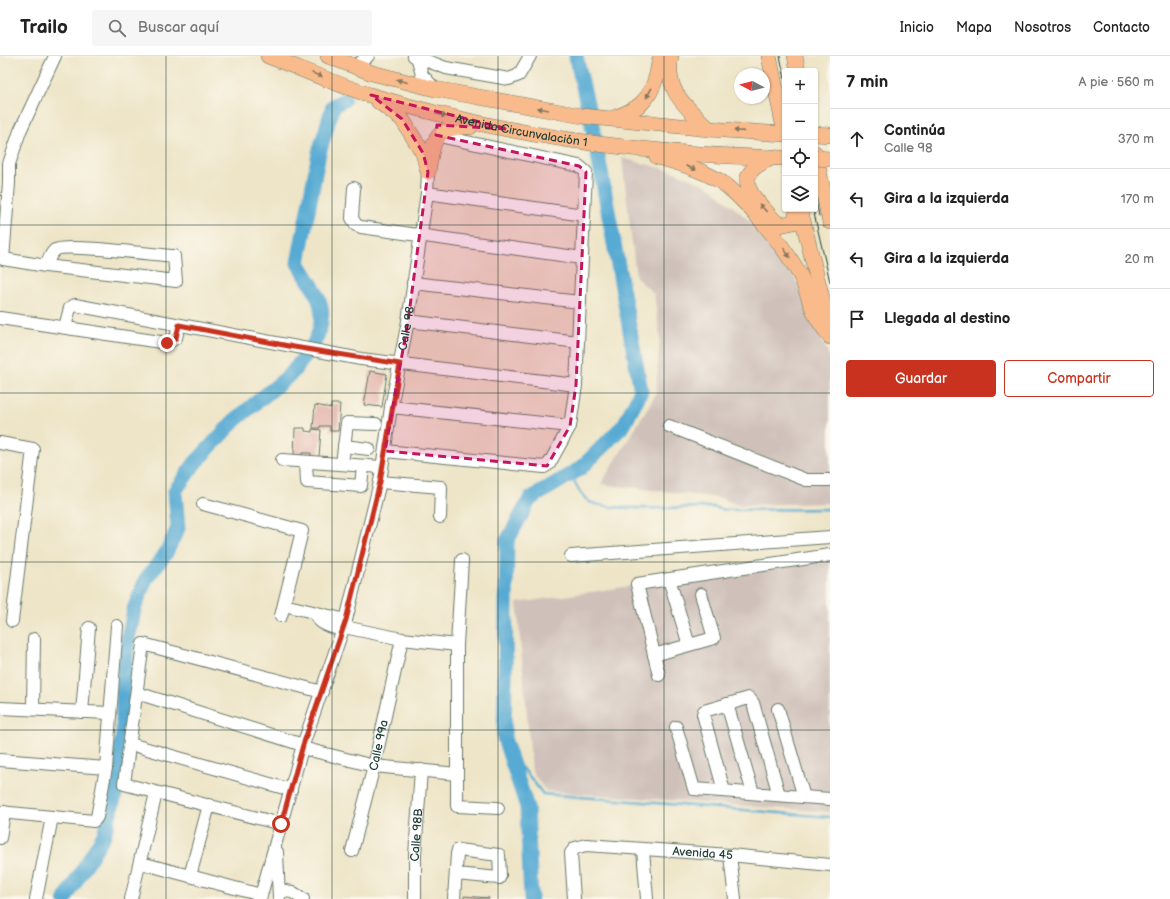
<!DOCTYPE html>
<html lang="es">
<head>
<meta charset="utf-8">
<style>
	:root { --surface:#fff; --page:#f6f6f6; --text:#222; --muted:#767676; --line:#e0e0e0; --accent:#c8321e }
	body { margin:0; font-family:"Balsamiq Sans",sans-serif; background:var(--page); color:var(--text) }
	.controls { position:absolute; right:12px; top:12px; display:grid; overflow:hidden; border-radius:4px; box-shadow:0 1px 3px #0004 }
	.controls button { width:36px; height:36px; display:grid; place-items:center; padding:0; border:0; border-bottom:1px solid var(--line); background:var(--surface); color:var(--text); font:20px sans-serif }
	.compass { position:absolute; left:734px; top:12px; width:36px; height:36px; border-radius:50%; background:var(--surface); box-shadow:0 1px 3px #0004; rotate:277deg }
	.stop { position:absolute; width:12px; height:12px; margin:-9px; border:3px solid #c8321e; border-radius:50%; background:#fff }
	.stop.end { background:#c8321e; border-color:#fff; box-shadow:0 1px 4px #0008 }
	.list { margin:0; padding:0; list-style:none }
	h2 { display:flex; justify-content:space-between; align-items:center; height:52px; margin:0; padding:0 16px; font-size:17px }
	h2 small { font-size:13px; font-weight:400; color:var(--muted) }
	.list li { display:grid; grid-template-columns:26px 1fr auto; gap:12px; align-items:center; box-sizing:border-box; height:60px; padding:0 16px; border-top:1px solid var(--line) }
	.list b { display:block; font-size:15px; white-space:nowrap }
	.list p { margin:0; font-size:13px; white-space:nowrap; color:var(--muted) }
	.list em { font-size:13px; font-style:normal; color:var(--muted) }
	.actions { display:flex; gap:8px; padding:12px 16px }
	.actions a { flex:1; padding:9px 0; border:1px solid var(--accent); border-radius:4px; text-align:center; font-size:14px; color:var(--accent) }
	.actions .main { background:var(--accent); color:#fff }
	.icon { flex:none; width:22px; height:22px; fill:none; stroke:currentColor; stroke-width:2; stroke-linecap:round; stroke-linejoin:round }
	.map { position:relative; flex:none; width:830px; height:843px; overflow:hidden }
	header { display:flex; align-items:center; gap:24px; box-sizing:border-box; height:56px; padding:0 20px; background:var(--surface); border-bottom:1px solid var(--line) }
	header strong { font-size:19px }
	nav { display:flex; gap:22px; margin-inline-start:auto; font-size:14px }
	.search { width:280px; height:36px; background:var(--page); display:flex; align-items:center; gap:10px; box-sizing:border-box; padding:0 14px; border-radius:4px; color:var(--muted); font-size:15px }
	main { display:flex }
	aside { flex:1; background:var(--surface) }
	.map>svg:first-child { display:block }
	.industrial { fill:#cfc1ba }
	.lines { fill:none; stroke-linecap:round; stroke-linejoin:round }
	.stream { stroke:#57aad3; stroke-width:2.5 }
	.river { stroke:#57aad3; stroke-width:15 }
	.building { fill:#e0aaa2 }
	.minor-casing { stroke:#677868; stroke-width:14 }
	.major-casing { stroke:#677868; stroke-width:16 }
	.minor { stroke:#fff; stroke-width:12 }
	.major { stroke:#fabb8c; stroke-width:15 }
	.tram { stroke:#1f3d34; stroke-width:1 }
	.major-bridge-casing { stroke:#677868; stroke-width:16; stroke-linecap:butt }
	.major-bridge { stroke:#fabb8c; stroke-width:15 }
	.oneway { fill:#82765c }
	.route { stroke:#c8321e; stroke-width:5 }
	.marked { fill:#c2185b; fill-opacity:0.2; stroke:#c2185b; stroke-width:3; stroke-dasharray:8 5; stroke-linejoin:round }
	.grid { fill:none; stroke:#1f3d34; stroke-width:1; stroke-opacity:0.55 }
	.labels { text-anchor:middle; stroke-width:4; stroke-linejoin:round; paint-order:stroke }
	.street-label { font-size:12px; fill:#1f3d34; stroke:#fbf7ec }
</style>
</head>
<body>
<header>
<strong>Trailo</strong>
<div class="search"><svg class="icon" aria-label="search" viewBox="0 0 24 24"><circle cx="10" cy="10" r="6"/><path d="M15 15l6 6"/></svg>Buscar aquí</div>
<nav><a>Inicio</a><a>Mapa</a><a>Nosotros</a><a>Contacto</a></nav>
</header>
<main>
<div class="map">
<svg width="830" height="843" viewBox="0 0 830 843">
	<rect width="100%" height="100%" fill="#fbf7ec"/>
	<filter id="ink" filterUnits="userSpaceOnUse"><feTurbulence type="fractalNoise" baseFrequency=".025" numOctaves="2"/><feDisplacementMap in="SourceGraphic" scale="8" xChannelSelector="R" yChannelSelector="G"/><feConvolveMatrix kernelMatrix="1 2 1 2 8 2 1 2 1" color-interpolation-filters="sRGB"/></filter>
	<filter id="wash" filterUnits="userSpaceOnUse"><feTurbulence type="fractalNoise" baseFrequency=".012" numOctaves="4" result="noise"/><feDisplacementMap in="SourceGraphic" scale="16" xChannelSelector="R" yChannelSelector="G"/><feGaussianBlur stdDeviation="0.9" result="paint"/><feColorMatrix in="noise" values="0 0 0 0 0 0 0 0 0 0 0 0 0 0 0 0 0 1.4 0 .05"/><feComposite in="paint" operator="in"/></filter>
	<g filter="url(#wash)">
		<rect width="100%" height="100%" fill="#eee5c8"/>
		<path class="industrial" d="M622,102L672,115L710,131L750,165L792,216L830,302V447L737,449L721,442L601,428L656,338L660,281L654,238L636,221Z
			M830,500V756L546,735L532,716L517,547Z"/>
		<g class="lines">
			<path class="stream" d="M571,418C575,427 580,440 590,446C610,456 686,451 713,451L725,454L830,453
				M511,702L526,716L543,738L830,761"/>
			<path class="river" d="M313,289C332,253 317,238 298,207L319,97L333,50L344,44
				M65,843L104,779L116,735L123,676V629L127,587L132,565L134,553L146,523L166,497L178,472L175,435L195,407L234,365L291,318L306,299
				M531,843L527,751L504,682L507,485L530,443L581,412L624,369L641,335L594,78L576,0"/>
		</g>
		<g id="blocks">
			<path class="building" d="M370,315L387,318L382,351L364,349Z
				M331,348H340L338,375H330V370H320V372H313L315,349L331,352Z
				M295,372H305V375L312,376V373L321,374L319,401H311V397H302V399H294Z
				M464,840L489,842V843H464Z"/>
		</g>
	</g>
	<g filter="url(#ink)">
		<use href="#blocks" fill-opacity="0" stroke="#677868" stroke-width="1"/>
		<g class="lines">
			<defs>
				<g id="minor">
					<path d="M414,0L446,12L509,23L519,19L530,0"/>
					<path d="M417,0L422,19L435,33"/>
					<path d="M356,10L368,0"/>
					<path d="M354,132L352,162L356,169L361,171L582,202"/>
					<path d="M427,137L584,159"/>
					<path d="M46,210C48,205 50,198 55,194C64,187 157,199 174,200L176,225L46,210L3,203L9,127V108L20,75L55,0"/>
					<path d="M413,227L580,246"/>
					<path d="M0,262L167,287L176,282L179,269"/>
					<path d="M408,265L578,286"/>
					<path d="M65,271L70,252L75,249L361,303L576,329"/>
					<path d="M391,351L570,370"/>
					<path d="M669,370L806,424H830"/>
					<path d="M0,387L33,393L12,565"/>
					<path d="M344,390L369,393"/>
					<path d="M385,395L544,411L549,408L570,370L576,329L586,116L579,110L439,80"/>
					<path d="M282,404L382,411"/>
					<path d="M306,406L307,426L361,430L363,410"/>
					<path d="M342,408L347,367L376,368"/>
					<path d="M380,426L441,431L440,461"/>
					<path d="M203,448L302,475L281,560"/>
					<path d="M571,500L830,481"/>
					<path d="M462,504L457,589V750L498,752"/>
					<path d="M669,523L689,589"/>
					<path d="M284,549L346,564"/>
					<path d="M315,557C320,570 330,570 342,574"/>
					<path d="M344,571L402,583L457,589"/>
					<path d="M654,599L714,582L701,538"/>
					<path d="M659,619L637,528L830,499"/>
					<path d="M137,637L303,689"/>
					<path d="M727,648L753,737"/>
					<path d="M0,652L109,657"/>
					<path d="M33,653L34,583"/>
					<path d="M778,653L804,741"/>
					<path d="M82,656L89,572"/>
					<path d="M676,671L694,733L830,743"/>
					<path d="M130,688L291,734"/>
					<path d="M302,692L374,710L457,718"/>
					<path d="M0,704L106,712"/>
					<path d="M724,735L703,658L704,655L749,642L753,647L779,739"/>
					<path d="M0,756L94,765L97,761L106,712L117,570"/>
					<path d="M281,768L124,728L143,588L322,636"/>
					<path d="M0,782L4,756"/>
					<path d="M643,794L647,843"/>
					<path id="s1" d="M352,795L374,710L402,583"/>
					<path d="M277,796L279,843"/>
					<path d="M730,799L735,843"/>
					<path d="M141,807L261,839"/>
					<path d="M190,820L209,749"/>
					<path d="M279,834L292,836L303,843"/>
					<path d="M36,843L52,761"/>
					<path d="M131,843L156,737"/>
					<path id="s2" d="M260,843L303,689L346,564L380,426L391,351L408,265L427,137L428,116"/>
					<path id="s3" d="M415,843V799L421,714"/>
					<path d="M454,843L457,798L458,794L499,799L500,820L499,822L456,818"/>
					<path id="s4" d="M574,843L571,797L575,792L586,789L730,799L830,809"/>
				</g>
				<g id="major">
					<path id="s5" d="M268,0C302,13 337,29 373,40C506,80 645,99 785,102"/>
					<path d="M328,0L372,17L435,33L582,60L709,73L785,78"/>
					<path d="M671,0C664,36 686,50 709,73"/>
					<path d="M769,0L785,77"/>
					<path d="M795,0L798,15"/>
					<path d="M378,45L402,63L423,97L427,112"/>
					<path d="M613,62C638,54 650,45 657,18C658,12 659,6 661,0"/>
					<path d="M815,78L830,79"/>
					<path d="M815,97L830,166"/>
					<path d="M657,101C681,107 707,115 727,130C752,151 784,190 800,219C806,231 809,246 815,258C819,266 825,274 830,281"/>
					<path d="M774,101C742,114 740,127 762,151C768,157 773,165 780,169L794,166L798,153"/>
					<path d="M428,116C433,86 434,69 470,71"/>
					<path d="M800,153L822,242L830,269"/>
				</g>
			</defs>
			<use href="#minor" class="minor-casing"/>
			<use href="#major" class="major-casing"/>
			<use href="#minor" class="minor"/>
			<use href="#major" class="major"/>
			<path class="tram" d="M780,0L785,23
				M815,139L819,160
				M813,153L830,226"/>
			<defs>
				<path id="major-bridge" d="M815,102L830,103"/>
			</defs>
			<use href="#major-bridge" class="major-bridge-casing"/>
			<use href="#major-bridge" class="major-bridge"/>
		</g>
		<defs><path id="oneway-solid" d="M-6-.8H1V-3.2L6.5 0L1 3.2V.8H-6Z"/></defs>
		<g class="oneway">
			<use href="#oneway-solid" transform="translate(317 19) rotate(21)"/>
			<use href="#oneway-solid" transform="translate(402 25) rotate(-165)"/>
			<use href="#oneway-solid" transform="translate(649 37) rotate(119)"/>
			<use href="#oneway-solid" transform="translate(543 53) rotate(-170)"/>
			<use href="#oneway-solid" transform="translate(441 59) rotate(14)"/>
			<use href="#oneway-solid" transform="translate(739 75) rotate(-176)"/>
			<use href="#oneway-solid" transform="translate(691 112) rotate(23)"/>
			<use href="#oneway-solid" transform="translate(763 152) rotate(-133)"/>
			<use href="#oneway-solid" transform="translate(787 197) rotate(56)"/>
		</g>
	</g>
	<g class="lines" filter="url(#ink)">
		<path class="route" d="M167,287L176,282L179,269L294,291L400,308L380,426L346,564L303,689L281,768"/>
	</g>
	<path class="marked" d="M371,39L508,73L437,69L436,79L579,110L586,116L576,329L570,370L547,410L385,395L408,265L428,116L423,97L402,63Z"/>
	<path class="grid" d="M166,0V843M332,0V843M498,0V843M664,0V843M0,169H830M0,337H830M0,506H830M0,674H830"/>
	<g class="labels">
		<g class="street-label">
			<text dy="4" stroke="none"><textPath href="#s5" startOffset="265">Avenida Circunvalación 1</textPath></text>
			<text dy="4" stroke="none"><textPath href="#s2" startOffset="590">Calle 98</textPath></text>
			<text dy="4" stroke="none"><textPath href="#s1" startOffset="109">Calle 99a</textPath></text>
			<text dy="4" stroke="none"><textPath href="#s3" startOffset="64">Calle 98B</textPath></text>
			<text dy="4" stroke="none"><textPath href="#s4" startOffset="181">Avenida 45</textPath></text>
		</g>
	</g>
</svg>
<div class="controls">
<button>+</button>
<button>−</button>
<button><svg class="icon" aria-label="locate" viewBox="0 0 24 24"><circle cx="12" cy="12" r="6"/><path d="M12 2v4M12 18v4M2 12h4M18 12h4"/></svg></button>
<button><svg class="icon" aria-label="layers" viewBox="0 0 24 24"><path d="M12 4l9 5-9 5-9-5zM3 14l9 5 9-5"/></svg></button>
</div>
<svg class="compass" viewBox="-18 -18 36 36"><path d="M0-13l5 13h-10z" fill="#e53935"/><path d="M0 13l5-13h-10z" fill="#767676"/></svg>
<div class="stop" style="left:281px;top:768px"></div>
<div class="stop end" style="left:167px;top:287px"></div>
</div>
<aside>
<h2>7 min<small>A pie · 560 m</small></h2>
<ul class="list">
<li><svg class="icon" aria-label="ahead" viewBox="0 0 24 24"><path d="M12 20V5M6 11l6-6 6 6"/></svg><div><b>Continúa</b><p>Calle 98</p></div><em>370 m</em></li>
<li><svg class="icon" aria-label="left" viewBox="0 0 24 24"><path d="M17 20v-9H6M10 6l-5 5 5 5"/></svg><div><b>Gira a la izquierda</b></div><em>170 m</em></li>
<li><svg class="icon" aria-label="left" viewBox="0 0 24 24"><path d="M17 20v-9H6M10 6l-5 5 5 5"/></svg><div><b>Gira a la izquierda</b></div><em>20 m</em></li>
<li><svg class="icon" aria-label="arrive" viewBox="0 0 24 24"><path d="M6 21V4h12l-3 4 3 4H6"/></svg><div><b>Llegada al destino</b></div></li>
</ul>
<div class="actions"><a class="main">Guardar</a><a>Compartir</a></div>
</aside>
</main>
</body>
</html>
